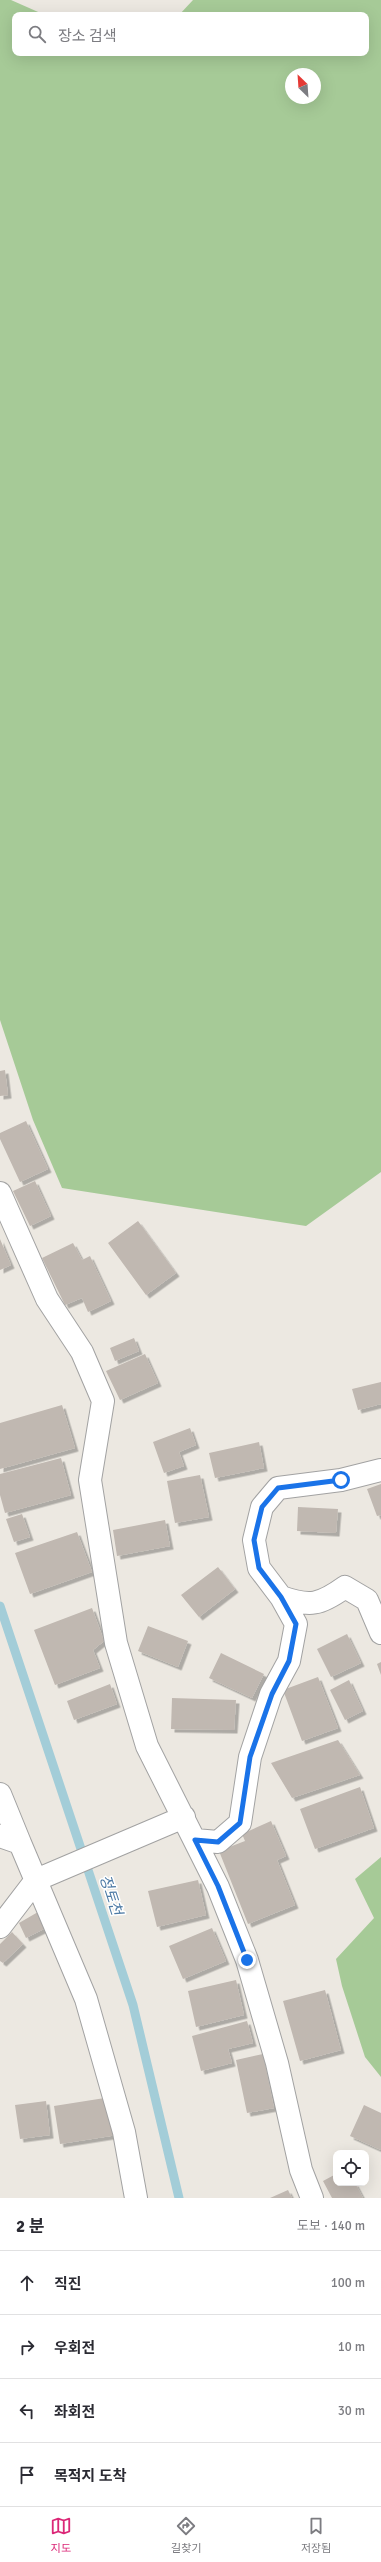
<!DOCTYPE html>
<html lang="ko">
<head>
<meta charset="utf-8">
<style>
	:root { --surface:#fff; --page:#f7f7f7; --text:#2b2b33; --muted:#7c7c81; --line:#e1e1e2; --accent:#db2777 }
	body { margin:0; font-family:Signika,"Noto Sans KR",sans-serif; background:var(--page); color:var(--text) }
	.controls { position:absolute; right:12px; bottom:12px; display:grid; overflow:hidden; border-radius:8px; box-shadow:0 4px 16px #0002 }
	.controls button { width:36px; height:36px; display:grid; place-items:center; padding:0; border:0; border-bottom:1px solid var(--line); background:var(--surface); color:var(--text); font:20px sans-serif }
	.compass { position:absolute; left:285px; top:68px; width:36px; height:36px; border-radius:50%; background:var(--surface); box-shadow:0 4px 16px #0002; rotate:335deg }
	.stop { position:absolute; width:12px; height:12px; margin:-9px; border:3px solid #1a73e8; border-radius:50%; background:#fff }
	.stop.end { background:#1a73e8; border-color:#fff; box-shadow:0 1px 4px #0008 }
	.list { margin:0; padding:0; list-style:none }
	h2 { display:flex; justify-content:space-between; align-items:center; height:52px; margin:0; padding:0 16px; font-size:17px }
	h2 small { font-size:13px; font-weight:400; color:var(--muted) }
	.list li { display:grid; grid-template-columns:26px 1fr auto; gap:12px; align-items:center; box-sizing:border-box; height:64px; padding:0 16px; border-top:1px solid var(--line) }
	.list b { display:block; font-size:15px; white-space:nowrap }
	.list em { font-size:13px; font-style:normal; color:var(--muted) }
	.icon { flex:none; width:22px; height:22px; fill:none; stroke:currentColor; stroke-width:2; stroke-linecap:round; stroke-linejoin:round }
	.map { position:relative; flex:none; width:381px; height:2198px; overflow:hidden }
	.search { position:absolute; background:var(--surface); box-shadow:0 4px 16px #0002; left:12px; right:12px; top:12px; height:44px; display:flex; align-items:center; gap:10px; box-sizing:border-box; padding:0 14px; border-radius:8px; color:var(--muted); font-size:15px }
	.sheet { height:308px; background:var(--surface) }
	nav { display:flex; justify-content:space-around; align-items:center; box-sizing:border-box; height:56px; border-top:1px solid var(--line); background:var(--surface); font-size:11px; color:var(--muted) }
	nav a { display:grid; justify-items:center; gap:2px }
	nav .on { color:var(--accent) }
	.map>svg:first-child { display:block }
	.forest { fill:#a6ca97; fill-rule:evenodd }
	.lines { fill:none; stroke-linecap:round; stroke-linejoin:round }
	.stream { stroke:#a3cdd8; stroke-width:9 }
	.building { fill:#c0b8b1; filter:url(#shadow) }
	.minor-casing { stroke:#a2a2a2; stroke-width:24 }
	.minor { stroke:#fff; stroke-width:22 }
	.route { stroke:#1a73e8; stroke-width:5 }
	.labels { text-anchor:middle; stroke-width:3; stroke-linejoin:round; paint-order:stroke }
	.water-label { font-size:15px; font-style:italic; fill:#4d7aa5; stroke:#fff }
</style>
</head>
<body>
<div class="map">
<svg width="381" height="2198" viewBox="0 0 381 2198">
	<defs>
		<filter id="shadow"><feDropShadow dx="3.5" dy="3.5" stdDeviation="0" flood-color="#0004"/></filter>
	</defs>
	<rect width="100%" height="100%" fill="#ece8e1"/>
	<path class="forest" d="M0,0H11L45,15H15V53H133L140,56L143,53H366V15H179L193,0H381V1172L306,1226L62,1188L33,1120L0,1020ZM291,74H315V98H291Z
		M381,1857V2077L365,2057L342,1986L336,1959L374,1918L355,1879Z"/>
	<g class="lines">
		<path class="stream" d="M0,1606L133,2005L179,2198"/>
	</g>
	<path class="building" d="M5,1070L8,1095L0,1096V1071Z
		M26,1121L48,1169L20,1182L0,1139V1133Z
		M35,1181L51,1216L30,1226L13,1191Z
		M138,1221L176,1273L146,1295L108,1243Z
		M0,1239L11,1265L0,1270Z
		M73,1243L82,1260L90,1256L111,1301L88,1312L82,1298L65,1305L42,1258Z
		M134,1338L139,1351L115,1361L110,1348Z
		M145,1354L158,1383L120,1400L106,1371Z
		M381,1382V1404L358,1410L352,1389Z
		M62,1405L75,1448L0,1469V1423Z
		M190,1428L196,1445L179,1452L184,1466L164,1473L153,1442Z
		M259,1442L264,1468L215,1478L209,1453Z
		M61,1458L71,1495L5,1513L0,1495V1474Z
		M200,1475L209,1517L175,1523L167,1481Z
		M381,1484V1515L377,1516L367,1489Z
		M298,1507L338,1509L336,1533L297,1531Z
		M22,1514L30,1537L14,1542L6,1519Z
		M165,1520L170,1546L117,1556L113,1530Z
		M77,1532L92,1572L30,1594L15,1553Z
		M218,1567L235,1589L199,1617L181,1595Z
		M92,1608L104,1641L93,1650L100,1668L55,1685L34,1630Z
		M148,1626L188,1641L178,1667L138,1651Z
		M347,1634L361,1663L331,1677L317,1649Z
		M221,1653L264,1674L252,1698L209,1678Z
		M381,1662V1675L377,1664Z
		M318,1677L338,1728L302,1741L283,1690Z
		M349,1680L363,1711L345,1720L330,1690Z
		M110,1684L117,1704L74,1720L67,1701Z
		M172,1698L236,1700L234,1730L171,1729Z
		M338,1740L360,1775L292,1798L271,1763Z
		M360,1787L374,1828L315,1849L300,1809Z
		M271,1821L286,1856L277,1860L295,1905L248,1924L219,1851L245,1841L242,1834Z
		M198,1880L206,1915L157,1927L148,1891Z
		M38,1912L46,1928L26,1938L19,1923Z
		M212,1928L226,1961L183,1979L169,1946Z
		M12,1932L23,1944L3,1963L0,1961V1944Z
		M236,1980L244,2015L196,2027L188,1991Z
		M325,1990L341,2050L300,2061L283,2001Z
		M247,2021L253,2043L228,2049L232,2063L201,2071L192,2036Z
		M263,2054L274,2108L247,2113L236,2060Z
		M111,2097L117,2135L60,2144L54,2106Z
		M46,2101L50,2135L20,2139L15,2105Z
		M364,2105L381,2113V2150L350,2136Z
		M336,2174V2183H355L363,2198H332L323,2181Z
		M288,2190L292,2198H270Z"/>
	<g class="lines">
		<defs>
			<path id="minor" d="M0,1193L47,1299L82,1352L103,1401L90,1480L116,1643L147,1746L218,1887L247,1960L277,2063L301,2170L312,2198
				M281,1597C310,1607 320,1605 345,1587L367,1600L381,1633
				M0,1794L20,1843
				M0,1836L20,1843L86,1999L124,2132L136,2198
				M195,1840L218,1842L240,1823L250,1757L271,1694L289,1661L296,1624L281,1597L259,1568L254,1540L262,1507L278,1488L341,1480L381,1470
				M0,1927L36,1880L184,1817"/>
		</defs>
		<use href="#minor" class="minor-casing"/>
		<use href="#minor" class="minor"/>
	</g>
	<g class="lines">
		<path class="route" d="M247,1960L218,1886L195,1840L218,1842L240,1823L250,1757L272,1694L289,1661L296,1624L281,1597L259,1568L254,1540L262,1507L278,1488L341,1480"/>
	</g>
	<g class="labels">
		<g class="water-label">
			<text transform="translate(111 1895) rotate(72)" y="5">정토천</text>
		</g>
	</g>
</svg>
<div class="controls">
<button><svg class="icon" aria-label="locate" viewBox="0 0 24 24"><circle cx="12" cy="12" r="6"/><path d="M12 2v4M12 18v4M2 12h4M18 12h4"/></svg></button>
</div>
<svg class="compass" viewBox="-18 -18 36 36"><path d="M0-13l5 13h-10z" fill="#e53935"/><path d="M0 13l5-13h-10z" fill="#7c7c81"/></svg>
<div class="stop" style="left:341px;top:1480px"></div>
<div class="stop end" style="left:247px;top:1960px"></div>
<div class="search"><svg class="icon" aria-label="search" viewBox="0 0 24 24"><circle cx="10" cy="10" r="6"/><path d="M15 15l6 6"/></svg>장소 검색</div>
</div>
<section class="sheet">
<h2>2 분<small>도보 · 140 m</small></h2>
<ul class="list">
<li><svg class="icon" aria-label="ahead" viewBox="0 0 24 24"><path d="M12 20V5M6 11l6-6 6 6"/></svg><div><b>직진</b></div><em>100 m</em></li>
<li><svg class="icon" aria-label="right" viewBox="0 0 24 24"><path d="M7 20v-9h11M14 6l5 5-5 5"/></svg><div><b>우회전</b></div><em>10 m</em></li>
<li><svg class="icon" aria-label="left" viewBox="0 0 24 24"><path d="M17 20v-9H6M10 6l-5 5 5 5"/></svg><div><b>좌회전</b></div><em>30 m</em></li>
<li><svg class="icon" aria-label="arrive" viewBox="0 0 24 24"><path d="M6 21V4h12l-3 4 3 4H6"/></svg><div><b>목적지 도착</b></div></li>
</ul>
</section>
<nav>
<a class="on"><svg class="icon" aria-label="map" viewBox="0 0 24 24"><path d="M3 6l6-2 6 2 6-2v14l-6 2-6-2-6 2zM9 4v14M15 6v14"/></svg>지도</a>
<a><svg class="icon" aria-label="directions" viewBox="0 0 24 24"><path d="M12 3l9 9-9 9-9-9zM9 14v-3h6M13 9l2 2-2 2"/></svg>길찾기</a>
<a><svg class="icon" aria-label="saved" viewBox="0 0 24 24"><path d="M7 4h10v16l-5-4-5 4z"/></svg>저장됨</a>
</nav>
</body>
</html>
